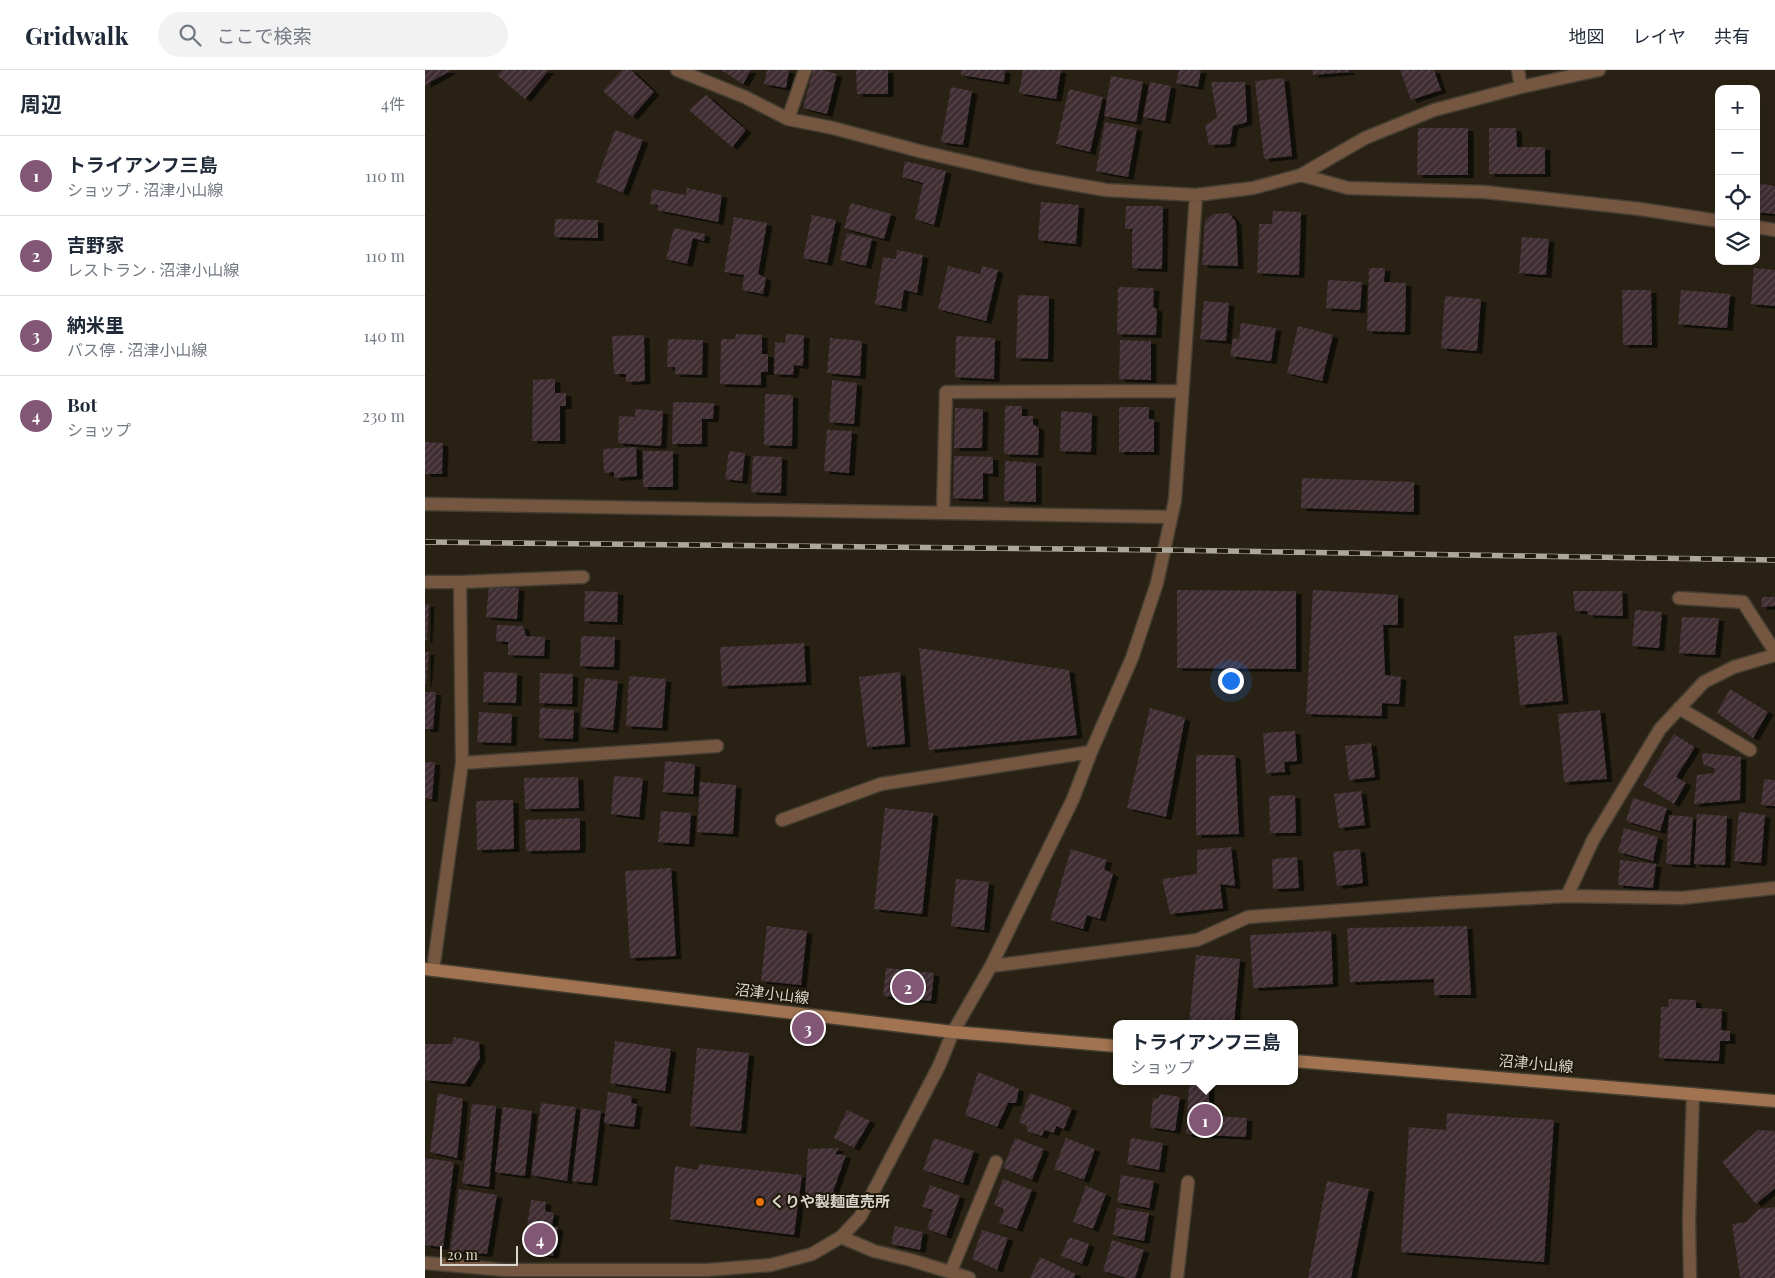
<!DOCTYPE html>
<html lang="ja">
<head>
<meta charset="utf-8">
<style>
	:root { --surface:#fff; --page:#f2f2f3; --text:#1f2937; --muted:#747a83; --line:#e0e1e3; --accent:#825776 }
	body { margin:0; font-family:"Playfair Display","Noto Sans JP",serif; background:var(--page); color:var(--text) }
	.controls { position:absolute; right:15px; top:15px; display:grid; overflow:hidden; border-radius:10px; box-shadow:0 5px 20px #0002 }
	.controls button { width:45px; height:45px; display:grid; place-items:center; padding:0; border:0; border-bottom:1px solid var(--line); background:var(--surface); color:var(--text); font:25px sans-serif }
	.scale { position:absolute; left:15px; bottom:12px; width:78px; box-sizing:border-box; padding-left:5px; border:2px solid #dad6cd; border-top:0; font-size:14px; line-height:18px; white-space:nowrap; color:#dad6cd; -webkit-text-stroke:4px #1f190a; paint-order:stroke }
	.you { position:absolute; left:805px; top:610px; width:18px; height:18px; margin:-12px; border:4px solid #fff; border-radius:50%; background:#1a73e8; box-shadow:0 0 0 8px #1a73e833 }
	.badge { display:grid; place-items:center; width:32px; height:32px; border-radius:50%; background:var(--accent); color:#fff; font-size:16px; font-weight:700 }
	.pin { position:absolute; translate:-50% -50%; border:2px solid #fff; box-shadow:0 1px 5px #0006 }
	.popup { position:absolute; left:688px; top:950px; width:185px; height:65px; box-sizing:border-box; display:grid; place-content:center; border-radius:10px; background:var(--surface); filter:drop-shadow(0 1px 4px #0005); font-size:16px; white-space:nowrap; color:var(--muted) }
	.popup b { font-size:19px; color:var(--text) }
	.popup::after { content:''; position:absolute; left:50%; top:100%; margin-left:-10px; border:10px solid transparent; border-top-color:var(--surface) }
	.list { margin:0; padding:0; list-style:none }
	h2 { display:flex; justify-content:space-between; align-items:center; height:65px; margin:0; padding:0 20px; font-size:21px }
	h2 small { font-size:16px; font-weight:400; color:var(--muted) }
	.list li { display:grid; grid-template-columns:32px 1fr auto; gap:15px; align-items:center; box-sizing:border-box; height:80px; padding:0 20px; border-top:1px solid var(--line) }
	.list b { display:block; font-size:19px; white-space:nowrap }
	.list p { margin:0; font-size:16px; white-space:nowrap; color:var(--muted) }
	.list em { font-size:16px; font-style:normal; color:var(--muted) }
	.icon { flex:none; width:28px; height:28px; fill:none; stroke:currentColor; stroke-width:2; stroke-linecap:round; stroke-linejoin:round }
	.map { position:relative; flex:none; width:1350px; height:1208px; overflow:hidden }
	header { display:flex; align-items:center; gap:30px; box-sizing:border-box; height:70px; padding:0 25px; background:var(--surface); border-bottom:1px solid var(--line) }
	header strong { font-size:24px }
	nav { display:flex; gap:28px; margin-inline-start:auto; font-size:18px }
	.search { width:350px; height:45px; background:var(--page); display:flex; align-items:center; gap:12px; box-sizing:border-box; padding:0 18px; border-radius:28px; color:var(--muted); font-size:19px }
	main { display:flex }
	aside { flex:1; background:var(--surface) }
	.map>svg:first-child { display:block }
	.building { fill:url(#building-hatch); filter:url(#shadow) }
	.lines { fill:none; stroke-linecap:round; stroke-linejoin:round }
	.service-casing { stroke:#453f32; stroke-width:15 }
	.minor-casing { stroke:#453f32; stroke-width:15 }
	.tertiary-casing { stroke:#453f32; stroke-width:15 }
	.secondary-casing { stroke:#453f32; stroke-width:15 }
	.service { stroke:#745641; stroke-width:12 }
	.minor { stroke:#745641; stroke-width:12 }
	.tertiary { stroke:#745641; stroke-width:12 }
	.secondary { stroke:#a17350; stroke-width:12 }
	.rail-casing { stroke:#aca79d; stroke-width:5.5 }
	.rail { stroke:#1f190a; stroke-width:4; stroke-dasharray:11; stroke-linecap:butt }
	.food-dot { fill:#e8710a; stroke:#1f190a; stroke-width:2 }
	.labels { text-anchor:middle; stroke-width:4; stroke-linejoin:round; paint-order:stroke }
	.street-label { font-size:15px; fill:#dad6cd; stroke:#1f190a }
	.poi-label { font-size:15px; font-weight:bold; fill:#dad6cd; stroke:#1f190a; text-anchor:start }
</style>
</head>
<body>
<header>
<strong>Gridwalk</strong>
<div class="search"><svg class="icon" aria-label="search" viewBox="0 0 24 24"><circle cx="10" cy="10" r="6"/><path d="M15 15l6 6"/></svg>ここで検索</div>
<nav><a>地図</a><a>レイヤ</a><a>共有</a></nav>
</header>
<main>
<aside>
<h2>周辺<small>4件</small></h2>
<ul class="list">
<li><span class="badge">1</span><div><b>トライアンフ三島</b><p>ショップ · 沼津小山線</p></div><em>110 m</em></li>
<li><span class="badge">2</span><div><b>吉野家</b><p>レストラン · 沼津小山線</p></div><em>110 m</em></li>
<li><span class="badge">3</span><div><b>納米里</b><p>バス停 · 沼津小山線</p></div><em>140 m</em></li>
<li><span class="badge">4</span><div><b>Bot</b><p>ショップ</p></div><em>230 m</em></li>
</ul>
</aside>
<div class="map">
<svg width="1350" height="1208" viewBox="0 0 1350 1208">
	<defs>
		<pattern id="building-hatch" width="6" height="6" patternUnits="userSpaceOnUse" patternTransform="scale(1.25)"><rect width="6" height="6" fill="#3f2d33"/><path d="M-1 1l2-2M0 6l6-6M5 7l2-2" fill="none" stroke="#5a4b4f"/></pattern>
		<filter id="shadow"><feDropShadow dx="5.5" dy="3" stdDeviation="0" flood-color="#0009"/></filter>
	</defs>
	<rect width="100%" height="100%" fill="#292214"/>
	<path class="building" d="M0,0H27L0,15Z
		M77,0H124L100,29L72,5Z
		M197,0H206L229,22L207,47L178,21Z
		M296,0H326L318,14Z
		M342,0H364L361,18L339,14Z
		M388,0H397L412,4L402,44L378,38Z
		M431,0H463V24H432Z
		M537,0H580L579,12L536,5Z
		M598,0H636L631,29L594,23Z
		M754,0H776L773,17L751,13Z
		M887,0H924V2L888,5Z
		M975,0H1009L1016,20L986,30Z
		M686,6L718,12L711,52L679,46Z
		M859,8L867,86L839,89L830,11Z
		M725,12L746,16L740,51L718,47Z
		M786,12H820L822,52L808,56L805,74L784,75L780,55L792,48Z
		M526,17L547,21L538,75L516,72Z
		M644,19L678,27L665,82L631,74Z
		M281,25L321,60L307,77L264,40Z
		M680,52L712,58L703,107L671,101Z
		M993,58H1043V105H992Z
		M1064,58H1091L1092,77H1120V104H1064Z
		M190,60L218,70L198,123L171,112Z
		M480,91L521,101L509,155L490,149L498,113L477,107Z
		M1331,113L1350,116V144L1331,142Z
		M262,118L297,125L293,152L232,140L233,135L225,134L227,119L261,125Z
		M616,132L654,135L651,174L613,170Z
		M426,133L466,144L459,169L419,158Z
		M701,136H738L737,199L707,198V159H700Z
		M848,141L876,142L874,205L832,203L834,154H847Z
		M804,143L811,152L813,196L777,195L780,151L788,144Z
		M387,145L411,150L402,193L378,188Z
		M309,147L342,153L333,204L341,208L338,224L317,220L319,205L299,202Z
		M130,149L173,150V168L129,167Z
		M249,158L280,164L279,171L268,168L262,194L241,189Z
		M422,163L447,169L441,196L415,190Z
		M1097,167L1124,169L1121,205L1094,203Z
		M472,180L498,185L492,223L479,220L476,239L450,234L458,187L471,189Z
		M523,196L555,204L557,196L573,200L561,251L513,239Z
		M944,198H960L959,212L981,213L980,262L942,261Z
		M1329,198L1350,200V236L1326,234Z
		M903,210L937,212L935,240L901,238Z
		M693,217L729,218L728,237L732,239L731,265L692,264Z
		M1197,220H1226L1227,275H1198Z
		M1256,220L1305,224L1302,258L1253,254Z
		M593,225L624,226L623,289L591,288Z
		M1020,226L1056,229L1052,281L1016,278Z
		M779,231L804,233L801,271L775,269Z
		M816,253L851,258L846,291L805,286L808,268L814,269Z
		M873,256L908,265L897,311L862,303Z
		M311,264L337,265V284H343V302H336V315L295,314L296,269H310Z
		M361,264L379,265L378,296L369,295L368,305L349,304L350,272L360,273Z
		M219,265L220,311L201,312V304H189L187,266Z
		M531,266L570,268L569,309L530,307Z
		M405,268L437,271L435,306L402,303Z
		M243,269L278,270L277,305L250,304V297H242Z
		M695,270L726,271V310L694,309Z
		M130,309V323H141V336H135V371H107L108,310Z
		M407,310L432,313L429,354L404,352Z
		M340,324L368,325L367,376L339,375Z
		M248,332L289,333L288,349H277V374H247Z
		M580,336H597V346H608V354L614,358L613,385L579,384Z
		M694,337H724V349H729V382H694Z
		M530,338L558,339L557,378H529Z
		M210,339L238,341L236,376L193,373L194,346L210,347Z
		M636,341L667,343L666,382L635,381Z
		M402,360L427,361L424,403L399,401Z
		M0,372L18,373L17,404H0Z
		M211,377L212,406L189,408V402L179,403L178,379Z
		M218,381H248V417H218Z
		M304,381L320,383L317,411L300,409Z
		M328,386L357,387L356,423L326,422Z
		M529,386L568,387V404L558,403V429L528,428Z
		M580,391L611,393V432L579,431Z
		M877,408L989,412V442L876,438Z
		M64,516L94,518L92,549L61,547Z
		M752,520L871,521V599L752,598Z
		M888,520L973,525V555H958L960,605L976,607L974,634L957,633V646L881,644Z
		M160,521L193,522L192,552L159,551Z
		M1148,521H1197L1198,546L1163,545L1162,541H1150Z
		M1337,527H1350V536L1336,537Z
		M0,534H4L2,570H0Z
		M1210,540L1237,542L1234,578L1207,576Z
		M1257,547L1294,548L1290,585L1254,583Z
		M72,555L98,556L101,566L120,567L119,586L83,585V572L71,571Z
		M1131,562L1138,631L1095,635L1089,566Z
		M156,566L190,567L189,597L155,596Z
		M379,573L381,612L297,616L295,577Z
		M494,578L644,600L652,665L504,680Z
		M0,582H4L1,614H0Z
		M59,602L92,603L91,633L58,632Z
		M475,602L480,674L442,677L434,607Z
		M115,603L148,604L147,634L114,633Z
		M204,606L241,609L237,658L201,656Z
		M160,608L193,611L188,660L156,657Z
		M1305,619L1343,642L1328,668L1292,643Z
		M0,622H11L8,659H0Z
		M115,638L149,640L148,669L114,668Z
		M725,638L760,648L741,747L702,738Z
		M1175,640L1182,709L1139,712L1133,644Z
		M54,642L87,644L86,673L52,672Z
		M870,661L872,691L859,692L860,702L841,703L838,663Z
		M1249,664L1270,677L1251,707L1261,713L1249,734L1218,715Z
		M946,673L950,707L924,710L920,676Z
		M1277,683L1316,687L1315,730L1269,734L1272,705L1289,703L1290,699L1278,694Z
		M771,685H810L814,764L771,765Z
		M240,691L270,694L268,724L238,722Z
		M0,692H10L7,729L0,728Z
		M189,706L218,708L214,747L186,744Z
		M153,707L154,738L100,739L99,708Z
		M1339,709L1350,710V736L1336,735Z
		M275,712L311,715L308,764L272,762Z
		M936,721L940,755L914,758L909,724Z
		M870,725L871,763H845L844,726Z
		M1208,728L1242,738L1235,761L1201,751Z
		M88,730L89,779L52,780L51,731Z
		M460,738L508,743L497,844L449,839Z
		M236,741L266,743L264,774L233,772Z
		M1314,742L1340,745L1336,793L1309,791Z
		M1272,744L1302,746L1300,795L1269,794Z
		M1244,745L1268,747L1265,795L1241,794Z
		M155,748V780L101,781L100,750Z
		M1199,758L1233,767L1228,791L1193,782Z
		M806,777L810,816L795,814L798,838L745,844L737,809L772,804V780Z
		M646,779L682,790L679,799L688,804L675,849L662,845L658,859L625,850Z
		M935,779L938,813L912,816L908,782Z
		M872,787L874,818L848,819L847,789Z
		M1195,790L1231,794L1228,818L1193,815Z
		M246,798L251,886L205,888L200,801Z
		M531,809L564,812L559,860L526,856Z
		M342,856L382,861L376,915L336,911Z
		M1042,856L1046,925H1009V909L925,912L922,858Z
		M906,861L908,914L828,918L825,865Z
		M771,885L815,889L809,954H764Z
		M461,898L509,903L506,931L458,926Z
		M1244,929L1271,930V938L1297,939L1296,960L1305,961V971H1295L1294,991L1234,988L1236,937H1243Z
		M29,967L54,972L55,988L40,1014L0,1010V974H27Z
		M190,971L246,979L240,1021L185,1013Z
		M272,978L324,983L316,1061L265,1056Z
		M553,1002L594,1019L591,1033H583L572,1057L540,1045Z
		M764,1013L784,1014V1037L793,1038L792,1046L822,1048L821,1067L761,1064Z
		M183,1022L207,1026L206,1033L212,1034L209,1057L179,1053Z
		M13,1023L38,1029L32,1088L5,1082Z
		M605,1023L647,1038L639,1059L631,1056L629,1063L619,1060L617,1066L602,1061V1056L594,1052Z
		M735,1024L755,1027L750,1061L725,1057L728,1028L733,1029Z
		M116,1033L151,1037L142,1111L106,1105Z
		M47,1034L71,1036L64,1117L37,1113Z
		M78,1037L107,1041L100,1106L70,1102Z
		M156,1038L176,1041L167,1113L147,1111Z
		M422,1040L445,1051L429,1078L409,1068Z
		M1022,1043L1129,1050L1119,1192L976,1182L984,1057L1021,1060Z
		M1333,1060L1350,1061V1118L1331,1134L1297,1092Z
		M509,1068L549,1081L538,1113L498,1100Z
		M590,1068L619,1079L607,1110L578,1098Z
		M641,1068L670,1079L659,1110L629,1099Z
		M706,1068L738,1073L734,1100L702,1094Z
		M414,1078L410,1084L421,1085L405,1130L380,1124L383,1079Z
		M0,1088L29,1092L18,1177L0,1175Z
		M274,1094L377,1105L369,1165L245,1149L250,1096L273,1100Z
		M696,1105L729,1111L724,1138L692,1132Z
		M578,1109L607,1120L592,1159L574,1153L579,1139L569,1135Z
		M902,1111L944,1119L926,1208H883Z
		M505,1115L535,1126L521,1166L502,1159L508,1140L497,1137Z
		M661,1116L681,1124L668,1159L648,1152Z
		M34,1119L72,1125L62,1184L25,1181Z
		M106,1130L121,1132L120,1141L129,1143L127,1156L133,1157L128,1186L98,1181Z
		M1350,1137V1208H1315L1307,1154L1321,1152L1334,1139Z
		M692,1138L724,1143L719,1171L688,1165Z
		M470,1156L498,1162L495,1180L466,1174Z
		M557,1160L583,1168L572,1200L547,1189Z
		M644,1167L664,1174L657,1194L636,1186Z
		M687,1170L719,1180L710,1208H702L678,1201Z
		M615,1187L651,1204L649,1208H605Z"/>
	<g class="lines">
		<defs>
			<path id="service" d="M0,434L746,447"/>
			<path id="minor" d="M252,0L320,27L363,49L408,58L498,82L607,107L681,120L771,125L828,118L876,105L940,68L1009,40L1096,17L1174,0
				M1093,0L1096,17
				M363,49L380,0
				M876,105L923,118L1060,122L1215,139L1294,151
				M1331,157L1350,160
				M518,443L521,322L757,321
				M0,512H35L158,507
				M1254,528L1318,532L1350,582
				M1254,638L1325,680
				M37,693L292,676
				M357,750L456,714L666,682
				M1142,826L1168,770L1235,659L1279,612L1309,597L1350,585
				M566,896L772,870L823,847L1017,833L1142,826L1257,828L1350,818
				M8,900L37,693L35,512
				M416,1167L449,1181L486,1190L544,1208
				M0,1193L80,1200H282L346,1195L387,1184L416,1167L435,1147L514,996L528,962L566,896L648,729L666,682L707,588L732,513L750,430L771,125
				M526,1201L571,1092
				M752,1208L763,1112"/>
			<path id="tertiary" d="M1265,1208L1264,1149L1268,1024"/>
			<path id="secondary" d="M0,899L528,962L691,976
				M869,991L1350,1031"/>
		</defs>
		<use href="#service" class="service-casing"/>
		<use href="#minor" class="minor-casing"/>
		<use href="#tertiary" class="tertiary-casing"/>
		<use href="#secondary" class="secondary-casing"/>
		<use href="#service" class="service"/>
		<use href="#minor" class="minor"/>
		<use href="#tertiary" class="tertiary"/>
		<use href="#secondary" class="secondary"/>
		<defs>
			<path id="rail" d="M0,472L740,480L1350,490"/>
		</defs>
		<use href="#rail" class="rail-casing"/>
		<use href="#rail" class="rail"/>
	</g>
	<circle class="food-dot" cx="335" cy="1132" r="5"/>
	<g class="labels">
		<g class="street-label">
			<text transform="translate(347 924) rotate(7)" y="5">沼津小山線</text>
			<text transform="translate(1111 994) rotate(5)" y="5">沼津小山線</text>
		</g>
		<g class="poi-label">
			<text x="345" y="1137">くりや製麺直売所</text>
		</g>
	</g>
</svg>
<div class="controls">
<button>+</button>
<button>−</button>
<button><svg class="icon" aria-label="locate" viewBox="0 0 24 24"><circle cx="12" cy="12" r="6"/><path d="M12 2v4M12 18v4M2 12h4M18 12h4"/></svg></button>
<button><svg class="icon" aria-label="layers" viewBox="0 0 24 24"><path d="M12 4l9 5-9 5-9-5zM3 14l9 5 9-5"/></svg></button>
</div>
<div class="scale">20 m</div>
<div class="you"></div>
<div class="pin badge" style="left:780px;top:1050px">1</div>
<div class="popup"><b>トライアンフ三島</b>ショップ</div>
<div class="pin badge" style="left:483px;top:917px">2</div>
<div class="pin badge" style="left:383px;top:958px">3</div>
<div class="pin badge" style="left:115px;top:1169px">4</div>
</div>
</main>
</body>
</html>
